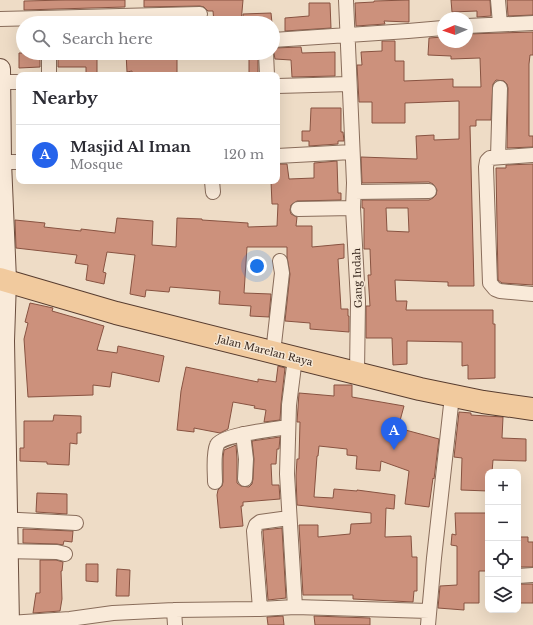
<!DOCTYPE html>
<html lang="en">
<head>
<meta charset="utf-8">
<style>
	:root { --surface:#fff; --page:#f2f2f3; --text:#2b2b33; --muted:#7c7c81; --line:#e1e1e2; --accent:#2563eb }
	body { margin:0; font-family:"Libre Baskerville",serif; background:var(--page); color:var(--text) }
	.controls { position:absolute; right:12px; bottom:12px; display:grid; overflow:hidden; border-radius:8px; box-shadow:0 4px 16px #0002 }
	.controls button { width:36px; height:36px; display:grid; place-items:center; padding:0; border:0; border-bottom:1px solid var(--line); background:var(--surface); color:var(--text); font:20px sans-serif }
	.compass { position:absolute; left:437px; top:12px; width:36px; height:36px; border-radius:50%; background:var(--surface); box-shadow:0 4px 16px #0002; rotate:268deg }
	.you { position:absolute; left:257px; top:266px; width:14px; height:14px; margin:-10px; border:3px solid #fff; border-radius:50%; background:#1a73e8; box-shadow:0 0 0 6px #1a73e833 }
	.badge { display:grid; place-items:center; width:26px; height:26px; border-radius:50%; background:var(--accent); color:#fff; font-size:13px; font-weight:700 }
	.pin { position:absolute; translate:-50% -33px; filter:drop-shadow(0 1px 2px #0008) }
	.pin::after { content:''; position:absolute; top:21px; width:14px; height:12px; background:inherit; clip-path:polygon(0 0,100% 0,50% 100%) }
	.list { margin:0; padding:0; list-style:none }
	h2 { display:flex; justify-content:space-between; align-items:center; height:52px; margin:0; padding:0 16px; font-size:17px }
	h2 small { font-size:13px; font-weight:400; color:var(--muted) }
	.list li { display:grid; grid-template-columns:26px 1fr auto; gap:12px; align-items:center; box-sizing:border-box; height:60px; padding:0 16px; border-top:1px solid var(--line) }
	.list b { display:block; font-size:15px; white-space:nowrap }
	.list p { margin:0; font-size:13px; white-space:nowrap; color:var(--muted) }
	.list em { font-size:13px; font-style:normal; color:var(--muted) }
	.icon { flex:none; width:22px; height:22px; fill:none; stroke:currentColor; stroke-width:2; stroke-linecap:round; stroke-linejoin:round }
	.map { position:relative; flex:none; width:533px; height:625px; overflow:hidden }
	.search { position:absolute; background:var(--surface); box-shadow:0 4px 16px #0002; left:16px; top:16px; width:264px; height:44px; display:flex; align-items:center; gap:10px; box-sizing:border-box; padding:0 14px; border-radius:22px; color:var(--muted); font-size:15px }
	.panel { position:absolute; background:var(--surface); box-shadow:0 4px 16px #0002; left:16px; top:72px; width:264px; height:112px; border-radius:8px }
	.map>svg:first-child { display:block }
	.building { fill:#cc917c; stroke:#885341; fill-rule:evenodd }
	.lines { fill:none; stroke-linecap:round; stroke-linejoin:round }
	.street-casing { stroke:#896d5b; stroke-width:16 }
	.secondary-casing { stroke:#6b4e3e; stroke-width:22 }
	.primary-casing { stroke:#573c2f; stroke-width:24 }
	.street { stroke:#f9ead9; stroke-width:14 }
	.secondary { stroke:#f9ead9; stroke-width:20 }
	.primary { stroke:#f1ca9e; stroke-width:22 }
	.labels { text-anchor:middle; stroke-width:3; stroke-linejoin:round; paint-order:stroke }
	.street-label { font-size:10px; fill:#39281f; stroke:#f5e7d5 }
</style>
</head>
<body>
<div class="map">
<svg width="533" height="625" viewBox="0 0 533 625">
	<rect width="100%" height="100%" fill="#eedcc6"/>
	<path class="building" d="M66,0H125V7L24,10V1Z
		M144,0H243L241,23H214L213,11H208L204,7L200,6L144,7Z
		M409,0V22L384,21L385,24L356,26L355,3L374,2V1Z
		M451,0H490L491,16L477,17V11L452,12Z
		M507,0H533V15L508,16Z
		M309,3H330L331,28L285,31V18L309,16Z
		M271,13L272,23H243V14Z
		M533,32V55H530L529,64V136H533V147L507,148L508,88L507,84L504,81L496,80L493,84L491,120H476V126H470L474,286H448V282L395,280L396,301H407L406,310H493V324H495V378L468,379V365L462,366V342L407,341V364L393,365L392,338H366V306H370L368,275H371L370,249H364V208H362V200H429L433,198L436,195L437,190L433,184L429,182L362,183L361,157L417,159L416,136L434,135V140L459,139V101L405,103V123H372V102H359L357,65H362L361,52L382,51V41H395V61H404V81L453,79V87H481L480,58L451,59V56L428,55L429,38L443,37V42H467V34ZM386,208H408L409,232L387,231Z
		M301,47L302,53L335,52V76L292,77L291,60L275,59L273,48Z
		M19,53H40V67L19,68Z
		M58,53H97V75H86V67H58Z
		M126,53H177V75H132V71L127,72Z
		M249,54H258V75H249Z
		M311,108H341V132H343L344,141H338V144L309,146V141H302V131H310Z
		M337,161L338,193H341V200L297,201L291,205L290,210L291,214L297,217L296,226H312V247L344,244V258L338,259L341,309H348V316H349V332L310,329V323L285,321L290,274L287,257V247H247L244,293L271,294L269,317L250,316L251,306L219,304L220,291L170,287L169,292L146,290L145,297L130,294L135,255L107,252L103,272L106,273L104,284L86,280L88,265L75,263L77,255L16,248L15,220L45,223L44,227L81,231V229L115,233L117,218L153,221L152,245L176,247L177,218L202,219V220L248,223V227L277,226L278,204H272L271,181H277V164H287L289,179L314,178V163Z
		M533,164V285L502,283L498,280L496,168H506V165Z
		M30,303L53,308L52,311L104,326L97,350L117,353L118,346L164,356L159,382L112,372L110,387L93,385V395L28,397L24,339L28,323L25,322Z
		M278,366L285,368L281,404L280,420L264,422L266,410L254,408L255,406L233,402L228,429L220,433L194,428V432L177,430L181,391L186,367L258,382V379L276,382Z
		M334,385H352V397L404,406L398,428L439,439L434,479L433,478L429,507L405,504L409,471L381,461L380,471L356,469L357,456L347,455V449L319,446L318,456H317L314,497L333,498L334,489L357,491V490L395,495L394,509L386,508L385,537L411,536L412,557H417V591H414L413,602L353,599V595H303L299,525H318V537L350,534L351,524L371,523V513L297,505L296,476L297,459H299L300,422H297L299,393L334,396Z
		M459,412L471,413V415L503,417L502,438L526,439V461L493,460L492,472H488V491L461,490L462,458L454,457Z
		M54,415L81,416V433H77V444L70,443L69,465L47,464V462L20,461V448H24V421H53Z
		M280,437L279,449H277L276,464H271L272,485H279L280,499L243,502V506H241L243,526L220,528L217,495L218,490L222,486L223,482V458L224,450L236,445L237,459V483L241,486L249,487L252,484L253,479L254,459L252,441Z
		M37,493L67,494V514L36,512Z
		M455,513H488V571H479V603H464V610L438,608L440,586L457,585V546L451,545L452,534L456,535Z
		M282,528L286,598L268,600L263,532V530Z
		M23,529L73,531L72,542L64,541L63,545L57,544L23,543Z
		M518,537H528V542H533V567H518Z
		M40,560H56L63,562L62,571H61L62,599L60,611L33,613L36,593H40Z
		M86,564H98V582L86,581Z
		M117,569L130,570L129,596H116Z
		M518,584H533V603H518Z
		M283,616L284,625H268L267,617Z
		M314,616L370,618V625H315Z"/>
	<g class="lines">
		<defs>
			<path id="street" d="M346,0L354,183L353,208L358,301L357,372
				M498,0L500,24
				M0,19L200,14
				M467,26L533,23
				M273,40L408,31L443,28
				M49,53V75
				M266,53L267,75
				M0,82H19
				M277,86L349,84
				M533,155L490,158L487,161L486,167L490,283L495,289L500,291L533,294
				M277,156L352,152
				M498,157L500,88
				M0,162H19
				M212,181L213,192
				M354,192L429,191
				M298,209L353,208
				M273,353L282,273L280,261
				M243,434L246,459L245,479
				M215,482C215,472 213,454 217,445C221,435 276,429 288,427
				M0,519L76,523
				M0,551L57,552L65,554
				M518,576L533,575
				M295,607L287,474L289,405L295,358
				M260,609L254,531L256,525L260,522L289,518
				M174,610L175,625
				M9,623L70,619L113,613L174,610L260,609L295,607L429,611
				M428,625L434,558L452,396"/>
			<path id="secondary" d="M0,69L1,162L6,280L4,341L9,625"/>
			<path id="primary" d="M0,279L116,313L420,389L483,402L533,409"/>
		</defs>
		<use href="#street" class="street-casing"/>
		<use href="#secondary" class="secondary-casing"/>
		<use href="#primary" class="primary-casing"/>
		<use href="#street" class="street"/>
		<use href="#secondary" class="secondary"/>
		<use href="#primary" class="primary"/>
	</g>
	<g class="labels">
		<g class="street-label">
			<text transform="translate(357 278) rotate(-92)" y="4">Gang Indah</text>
			<text transform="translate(265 350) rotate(14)" y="4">Jalan Marelan Raya</text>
		</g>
	</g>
</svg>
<div class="controls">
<button>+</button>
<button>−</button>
<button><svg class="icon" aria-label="locate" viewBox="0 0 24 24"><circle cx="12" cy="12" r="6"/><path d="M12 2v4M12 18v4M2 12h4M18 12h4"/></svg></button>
<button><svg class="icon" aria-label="layers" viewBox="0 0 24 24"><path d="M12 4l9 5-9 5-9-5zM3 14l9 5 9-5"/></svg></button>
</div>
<svg class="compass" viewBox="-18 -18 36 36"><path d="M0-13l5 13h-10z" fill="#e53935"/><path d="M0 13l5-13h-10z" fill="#7c7c81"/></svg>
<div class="you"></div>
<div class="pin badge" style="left:394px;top:450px">A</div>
<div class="search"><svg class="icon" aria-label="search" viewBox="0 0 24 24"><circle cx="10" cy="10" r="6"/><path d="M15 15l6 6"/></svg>Search here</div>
<section class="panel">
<h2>Nearby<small></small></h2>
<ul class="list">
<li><span class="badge">A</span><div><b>Masjid Al Iman</b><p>Mosque</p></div><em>120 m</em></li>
</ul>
</section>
</div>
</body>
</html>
